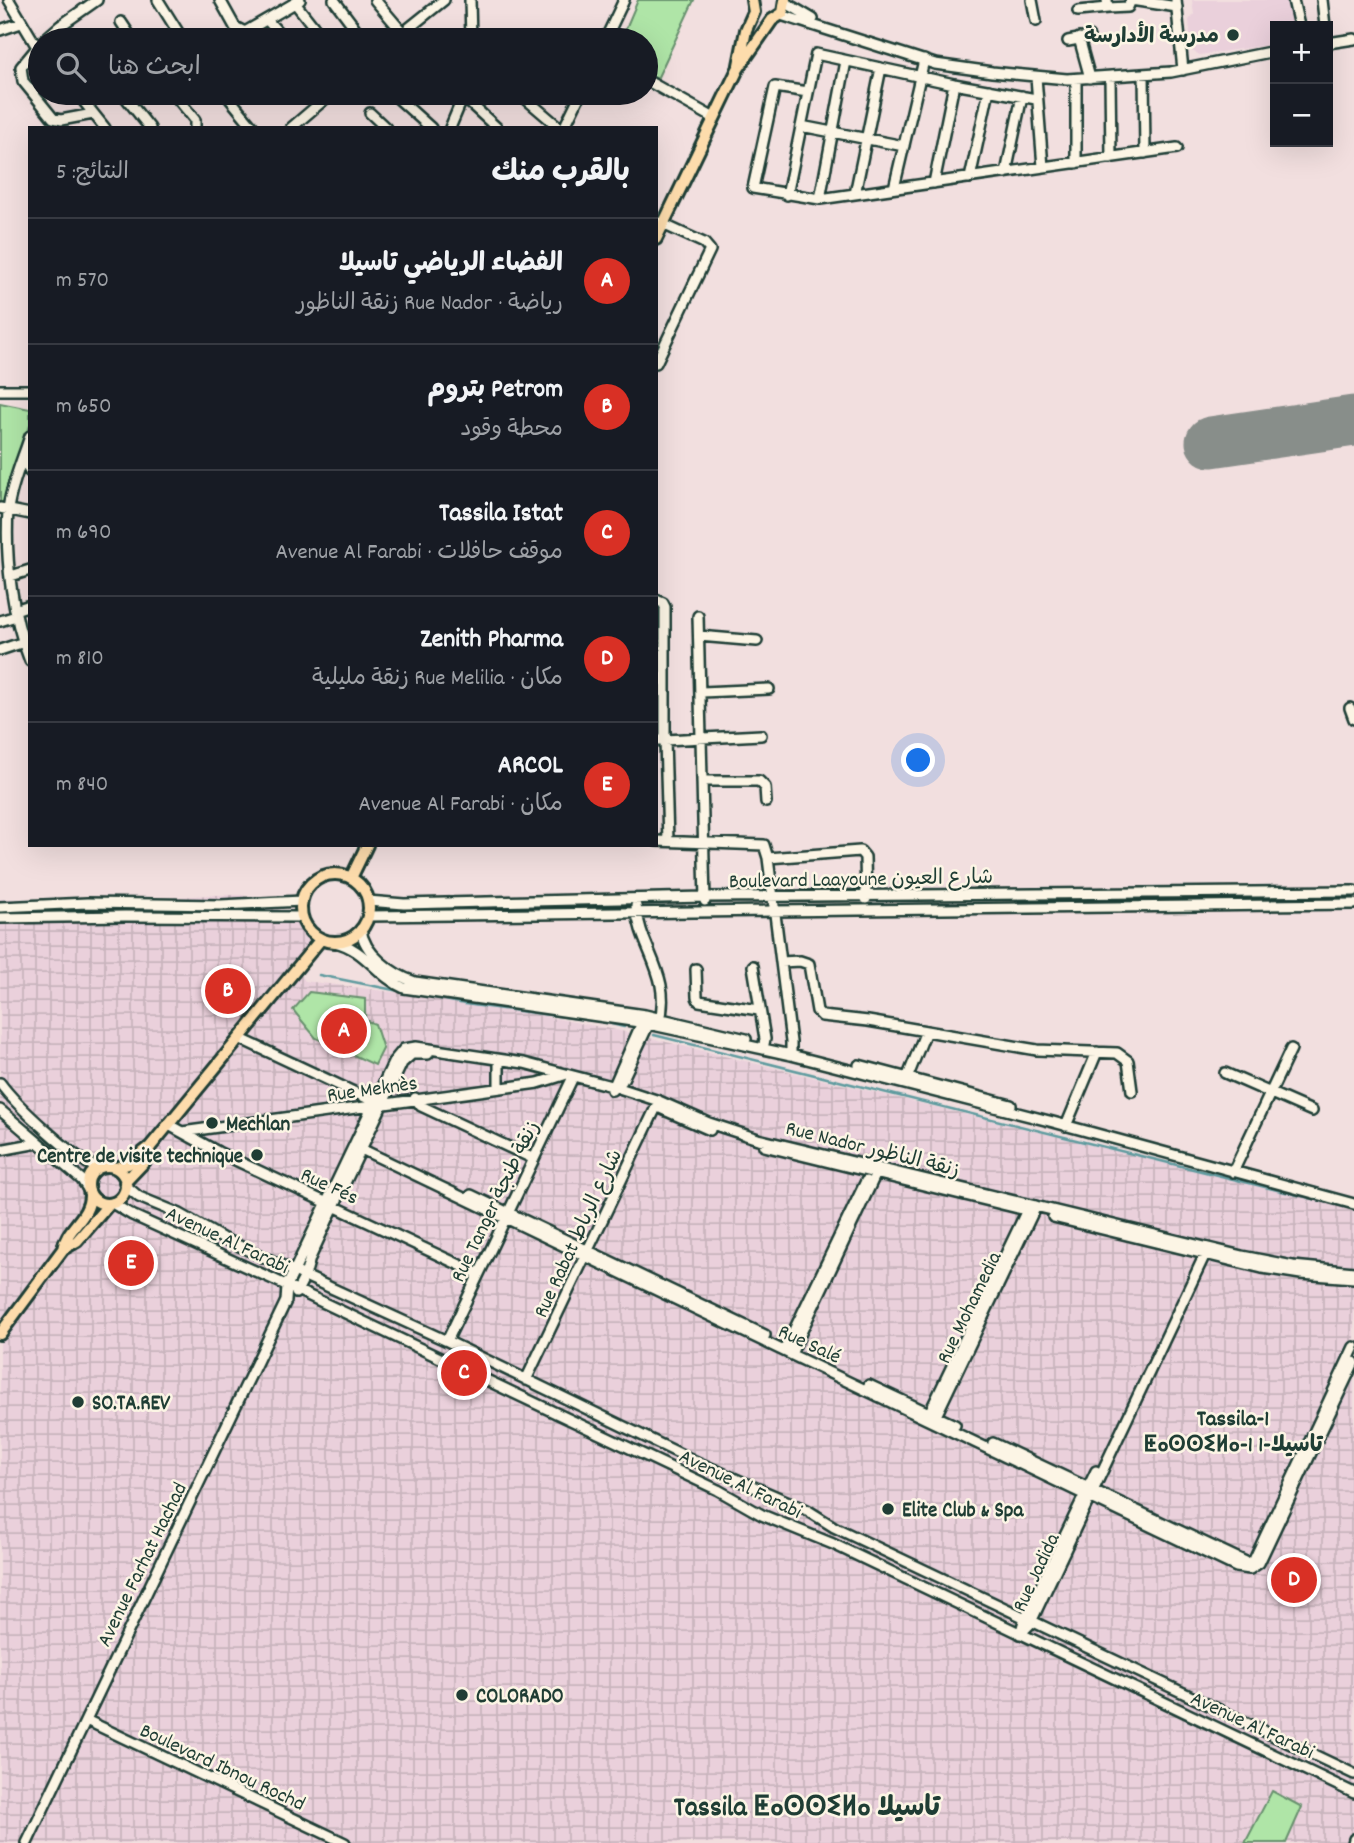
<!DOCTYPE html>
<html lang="ar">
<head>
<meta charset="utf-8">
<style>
	:root { --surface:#171b24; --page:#20242c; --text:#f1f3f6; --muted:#9ea1a6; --line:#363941; --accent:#d93025 }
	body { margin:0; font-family:Dekko,"Playpen Sans Arabic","Noto Sans Tifinagh",sans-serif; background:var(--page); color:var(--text); direction:rtl }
	.controls { position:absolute; right:21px; top:21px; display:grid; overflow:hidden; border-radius:0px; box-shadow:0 7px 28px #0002 }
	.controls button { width:63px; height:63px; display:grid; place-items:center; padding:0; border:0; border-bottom:2px solid var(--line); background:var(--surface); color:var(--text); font:35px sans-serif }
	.you { position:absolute; left:919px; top:761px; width:24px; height:24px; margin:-18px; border:5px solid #fff; border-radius:50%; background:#1a73e8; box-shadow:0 0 0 10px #1a73e833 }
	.badge { display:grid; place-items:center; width:46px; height:46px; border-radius:50%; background:var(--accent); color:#fff; font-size:23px; font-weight:700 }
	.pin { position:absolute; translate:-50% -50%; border:4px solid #fff; box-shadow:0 2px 7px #0006 }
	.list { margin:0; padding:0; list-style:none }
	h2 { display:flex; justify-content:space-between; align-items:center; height:91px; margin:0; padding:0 28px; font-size:30px }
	h2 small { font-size:23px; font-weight:400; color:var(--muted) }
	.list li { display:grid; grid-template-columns:46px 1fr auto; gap:21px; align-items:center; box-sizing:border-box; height:126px; padding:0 28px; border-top:2px solid var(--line) }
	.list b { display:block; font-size:26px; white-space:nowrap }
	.list p { margin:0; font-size:23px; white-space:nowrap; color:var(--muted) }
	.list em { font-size:23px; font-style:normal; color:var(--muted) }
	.icon { flex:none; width:38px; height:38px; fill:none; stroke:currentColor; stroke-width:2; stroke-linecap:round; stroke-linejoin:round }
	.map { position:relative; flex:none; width:1354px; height:1843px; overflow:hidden; direction:ltr }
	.search { position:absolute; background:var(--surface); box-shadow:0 7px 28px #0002; left:28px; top:28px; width:630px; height:77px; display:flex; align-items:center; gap:18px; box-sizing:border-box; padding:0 24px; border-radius:38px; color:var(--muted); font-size:26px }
	.panel { position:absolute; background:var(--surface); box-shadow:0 7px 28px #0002; left:28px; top:126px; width:630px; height:721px; border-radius:0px; direction:rtl }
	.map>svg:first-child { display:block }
	.built { fill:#ead0db }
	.industrial { fill:url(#industrial-grid) }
	.grass { fill:#afe5a7; stroke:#67916e; stroke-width:2 }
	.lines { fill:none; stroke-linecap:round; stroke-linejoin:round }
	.stream { stroke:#5f9b9f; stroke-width:2.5 }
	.runway { stroke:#888e8a; stroke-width:51 }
	.minor-casing { stroke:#1f3d34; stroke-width:14 }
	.major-casing { stroke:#1f3d34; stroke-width:16 }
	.minor { stroke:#fcf5e5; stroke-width:9 }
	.major { stroke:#fddcac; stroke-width:10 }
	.poi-dot { fill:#1f3d34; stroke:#fcf5e5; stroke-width:2.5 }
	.labels { text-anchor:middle; stroke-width:5; stroke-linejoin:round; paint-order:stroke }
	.poi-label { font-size:21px; font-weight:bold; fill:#1f3d34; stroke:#fcf5e5; text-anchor:start }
	.street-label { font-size:21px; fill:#1f3d34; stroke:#fcf5e5 }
	.neighbourhood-label { font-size:23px; font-weight:bold; fill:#1f3d34; stroke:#fcf5e5 }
	.district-label { font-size:28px; font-weight:bold; fill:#1f3d34; stroke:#fcf5e5 }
</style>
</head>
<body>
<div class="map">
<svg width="1354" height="1843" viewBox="0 0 1354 1843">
	<defs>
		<pattern id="industrial-grid" width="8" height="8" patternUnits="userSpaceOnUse" patternTransform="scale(1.75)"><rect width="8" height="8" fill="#ead0db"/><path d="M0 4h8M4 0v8" fill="none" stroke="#c8b4bd"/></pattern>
	</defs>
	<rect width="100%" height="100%" fill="#f2dfdf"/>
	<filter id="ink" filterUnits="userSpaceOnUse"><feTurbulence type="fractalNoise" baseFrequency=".0143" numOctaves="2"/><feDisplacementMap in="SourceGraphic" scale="14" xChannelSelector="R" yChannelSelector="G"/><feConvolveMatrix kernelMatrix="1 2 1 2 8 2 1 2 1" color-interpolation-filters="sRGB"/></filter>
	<g filter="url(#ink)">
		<path class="built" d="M1192,0H1294L1300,26H1275V44L1200,55L1192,51L1189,20L1194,14Z"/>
		<path class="industrial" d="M209,895H242L286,912L310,939L293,964L305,981L471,1002L621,1031L1354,1208V1843H0V899H151Z"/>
		<path class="grass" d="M638,0H694L657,79L646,73V40H621Z
			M0,403L30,409V425L5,502H0Z
			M309,992L365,999V1020L375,1024L383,1049L375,1065L316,1038L293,1010Z
			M1272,1791L1302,1807L1286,1843H1245Z"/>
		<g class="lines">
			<path class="stream" d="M319,975L404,992
				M410,993L465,1004L603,1022L624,1027
				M654,1035L1354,1209"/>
			<path class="runway" d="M1211,442L1354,421"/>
			<defs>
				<path id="minor" d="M9,0L37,47
					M158,0L183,40
					M220,0L235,27L245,32L300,0
					M334,0L355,28
					M375,0L409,40
					M470,0L471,40
					M1032,0L1036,21
					M1176,0L1183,70
					M1293,0L1299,26
					M1322,0L1325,26
					M295,3L324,40
					M786,3L813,19
					M1108,8L1128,7L1131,0L1177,7
					M1078,11L1108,8L1107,0
					M781,15L935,64L992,72L1067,79L1171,72L1275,51
					M267,20L285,40
					M121,22L133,40
					M0,30L21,23
					M1079,38L1090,78
					M44,40L60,26L97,0
					M394,40L444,0
					M605,40L624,0
					M1068,41L1089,37
					M1328,43L1354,39
					M40,44L21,67L23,81L53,118L61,120L93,114
					M1144,74L1145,153
					M1036,77L1043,167
					M1110,77L1111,158
					M646,80L714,118
					M808,92L775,87L753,188L820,199L1177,148
					M77,93L105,128
					M122,93L150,128
					M173,93L195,120V128
					M225,93L254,128
					M392,93L431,128
					M459,93L497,128
					M519,93L560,128
					M370,113L386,128
					M801,126L904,146
					M291,128L332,93
					M450,128L463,97
					M564,128L581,93
					M1076,163V79
					M1006,173L1022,96
					M970,178L989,90
					M934,183L954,84
					M894,188L924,60
					M855,194L881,68
					M787,195L816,54L954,84L1036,99
					M820,199L846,61
					M656,221L704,243L710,250L656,363
					M0,390H30
					M30,436C23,458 10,488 8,510C5,560 12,615 30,661
					M23,456L30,472
					M0,508L30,514
					M11,576L30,570
					M656,600L663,603L665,607V740H656
					M15,610L30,605
					M698,616L705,901
					M0,621L16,616
					M699,636L757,641
					M0,650L30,640
					M702,692L769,689
					M1350,708L1354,719
					M703,781H759L765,787L766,802
					M656,841L764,845L768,858L791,1042V1055
					M668,841L665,740L761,735
					M768,858L860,851L865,857L866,899
					M368,901L404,904L705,897L1354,891
					M636,906C640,950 673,975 659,1024
					M0,907L87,903L221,905L302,901
					M368,916L1354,904
					M0,918L125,916L302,917
					M361,929C363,953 393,975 415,982L645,1015L746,1039
					M335,942C365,949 377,976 404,988L639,1022L791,1055L1053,1122L1354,1204
					M781,962L800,961L809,964L817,1011L822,1016L868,1021L1037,1050L1117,1053L1128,1061L1132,1091
					M753,966L765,1039L763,1049
					M696,969L697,997L699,1001L759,1010
					M241,1039L375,1102
					M499,1065V1088
					M859,1065L1011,1105
					M1225,1073L1312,1111
					M622,1081L650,1021
					M906,1081L926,1031
					M0,1083C16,1105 73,1158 97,1168
					M612,1090L643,1020
					M415,1098L421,1106L534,1159
					M662,1109L710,1130
					M0,1110L82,1180L88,1189
					M169,1125L218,1152L479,1274
					M1066,1126L1097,1052
					M182,1132L538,1083L564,1075
					M764,1146L1026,1210
					M357,1147L1236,1567L1250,1569
					M0,1150L38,1143
					M1233,1172L1291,1049
					M126,1186L139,1197L180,1214L222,1238L447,1341L699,1463L807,1510L834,1527L1354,1774
					M471,1195L765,1335
					M112,1203L132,1215L299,1291L718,1490L762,1515L833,1544L1354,1793
					M1053,1217L1262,1268L1301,1274L1354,1278
					M296,1293L305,1276L310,1258L334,1206L402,1063L412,1054H428
					M447,1341L573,1077
					M784,1351L866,1181
					M791,1354L878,1169
					M526,1380L659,1101
					M869,1385L955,1425
					M927,1418L1029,1206
					M934,1420L1036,1206
					M993,1443L1248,1563
					M1248,1563L1254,1560L1354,1347
					M1250,1569L1259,1563L1354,1362
					M1020,1634L1030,1624L1207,1250
					M1020,1634L1024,1621L1096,1471
					M86,1720L345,1843
					M27,1843L286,1301L287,1286L394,1061L404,1049L416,1047L524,1063L619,1088L659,1101L709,1123L758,1139L1242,1256L1293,1266L1354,1272
					M1353,1843L1354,1839"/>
				<path id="major" d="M739,65L746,30L754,12L752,0
					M656,239L738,69L772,20L783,13L785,0
					M301 908a34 34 0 1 1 68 0a34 34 0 1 1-68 0Z
					M351,878L367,845
					M88 1185a19 19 0 1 1 38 0a19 19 0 1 1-38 0Z
					M116,1168L128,1164L150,1147L321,939
					M125,1182L146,1160L150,1147
					M63,1249L77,1241L109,1204
					M0,1334L63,1249C66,1228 90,1218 90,1195"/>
			</defs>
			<use href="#minor" class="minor-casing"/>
			<use href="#major" class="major-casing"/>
			<use href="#minor" class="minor"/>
			<use href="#major" class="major"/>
		</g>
	</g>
	<g class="poi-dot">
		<circle cx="1233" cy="35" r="7"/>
		<circle cx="212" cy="1123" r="7"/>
		<circle cx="257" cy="1155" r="7"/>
		<circle cx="78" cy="1402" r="7"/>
		<circle cx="888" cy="1509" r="7"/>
		<circle cx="462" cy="1695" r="7"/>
	</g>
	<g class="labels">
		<g class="poi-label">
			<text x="1219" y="42" text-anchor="end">مدرسة الأدارسة</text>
			<text x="226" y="1130">Mechlan</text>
			<text x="243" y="1162" text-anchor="end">Centre de visite technique</text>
			<text x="92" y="1409">SO.TA.REV</text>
			<text x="902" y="1516">Elite Club &amp; Spa</text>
			<text x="476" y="1702">COLORADO</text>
		</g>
		<g class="street-label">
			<text transform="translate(861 878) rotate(-1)" y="7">Boulevard Laayoune شارع العيون</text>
			<text transform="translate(372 1088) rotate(-8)" y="7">Rue Meknès</text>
			<text transform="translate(873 1148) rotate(14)" y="7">Rue Nador زنقة الناظور</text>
			<text transform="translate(330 1185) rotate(25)" y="7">Rue Fés</text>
			<text transform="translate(494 1201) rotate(-64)" y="7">Rue Tanger زنقة طنجة</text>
			<text transform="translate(577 1233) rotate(-65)" y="7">Rue Rabat شارع الرباط</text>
			<text transform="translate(228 1239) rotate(25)" y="7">Avenue Al Farabi</text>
			<text transform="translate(968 1307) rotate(-64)" y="7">Rue Mohamedia</text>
			<text transform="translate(810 1343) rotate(25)" y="7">Rue Salé</text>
			<text transform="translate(741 1483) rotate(26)" y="7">Avenue Al Farabi</text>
			<text transform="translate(141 1564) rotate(-64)" y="7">Avenue Farhat Hachad</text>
			<text transform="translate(1035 1572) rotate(-65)" y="7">Rue Jadida</text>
			<text transform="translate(1253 1724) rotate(25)" y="7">Avenue Al Farabi</text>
			<text transform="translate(223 1766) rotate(25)" y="7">Boulevard Ibnou Rochd</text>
		</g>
		<g class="neighbourhood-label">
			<text x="1233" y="1425">Tassila-1<tspan x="1233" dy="26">ⵟⴰⵙⵙⵉⵍⴰ-1 1-تاسيلا</tspan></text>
		</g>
		<g class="district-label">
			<text x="807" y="1815">Tassila ⵟⴰⵙⵙⵉⵍⴰ تاسيلا</text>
		</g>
	</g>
</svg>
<div class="controls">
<button>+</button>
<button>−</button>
</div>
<div class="you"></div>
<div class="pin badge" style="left:344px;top:1031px">A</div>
<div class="pin badge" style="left:228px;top:991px">B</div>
<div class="pin badge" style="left:464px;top:1373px">C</div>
<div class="pin badge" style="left:1294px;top:1580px">D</div>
<div class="pin badge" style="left:131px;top:1263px">E</div>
<div class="search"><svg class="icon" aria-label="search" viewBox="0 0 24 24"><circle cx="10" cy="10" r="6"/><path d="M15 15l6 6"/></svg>ابحث هنا</div>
<section class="panel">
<h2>بالقرب منك<small>النتائج: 5</small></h2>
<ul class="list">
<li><span class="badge">A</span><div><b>الفضاء الرياضي تاسيلا</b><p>رياضة · Rue Nador زنقة الناظور</p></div><em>570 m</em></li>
<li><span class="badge">B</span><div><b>Petrom بتروم</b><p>محطة وقود</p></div><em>650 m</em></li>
<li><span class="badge">C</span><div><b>Tassila Istat</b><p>موقف حافلات · Avenue Al Farabi</p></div><em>690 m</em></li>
<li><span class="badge">D</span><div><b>Zenith Pharma</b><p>مكان · Rue Melilia زنقة مليلية</p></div><em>810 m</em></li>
<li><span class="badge">E</span><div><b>ARCOL</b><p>مكان · Avenue Al Farabi</p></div><em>840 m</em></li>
</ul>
</section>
</div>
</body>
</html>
